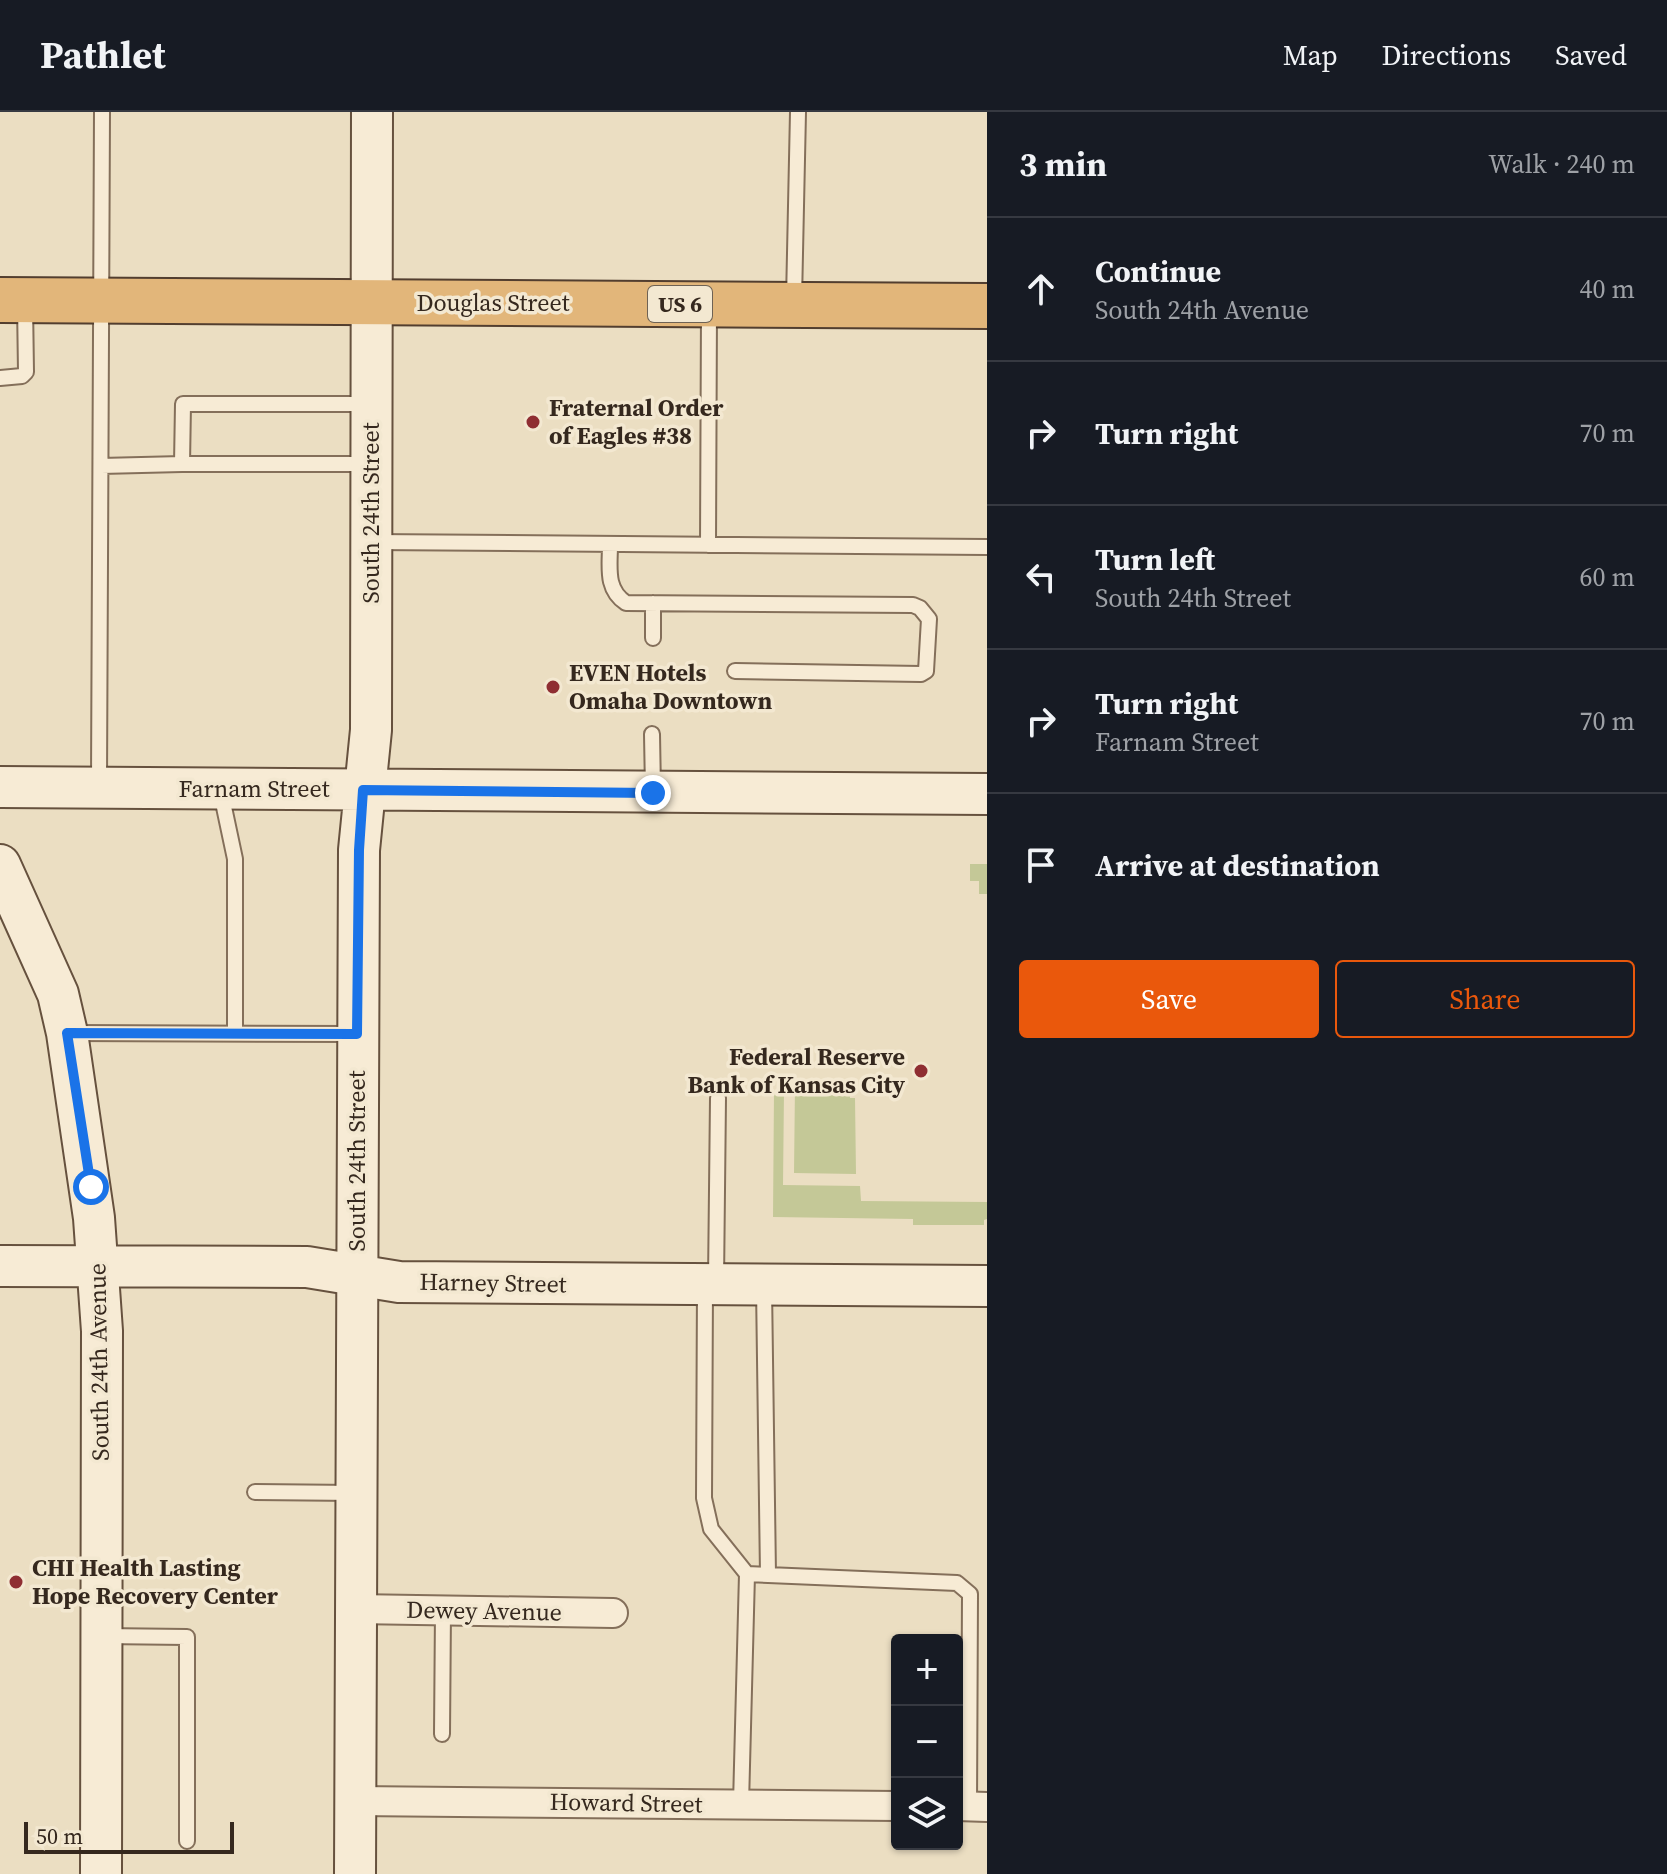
<!DOCTYPE html>
<html lang="en">
<head>
<meta charset="utf-8">
<style>
	:root { --surface:#171b24; --page:#20242c; --text:#f1f3f6; --muted:#9ea1a6; --line:#363941; --accent:#ea580c }
	body { margin:0; font-family:"Source Serif 4",serif; background:var(--page); color:var(--text) }
	.controls { position:absolute; right:24px; bottom:24px; display:grid; overflow:hidden; border-radius:8px; box-shadow:0 2px 6px #0004 }
	.controls button { width:72px; height:72px; display:grid; place-items:center; padding:0; border:0; border-bottom:2px solid var(--line); background:var(--surface); color:var(--text); font:40px sans-serif }
	.scale { position:absolute; left:24px; bottom:20px; width:210px; box-sizing:border-box; padding-left:8px; border:4px solid #35281e; border-top:0; font-size:22px; line-height:28px; white-space:nowrap; color:#35281e; -webkit-text-stroke:6px #f3e8d1; paint-order:stroke }
	.stop { position:absolute; width:24px; height:24px; margin:-18px; border:6px solid #1a73e8; border-radius:50%; background:#fff }
	.stop.end { background:#1a73e8; border-color:#fff; box-shadow:0 2px 8px #0008 }
	.list { margin:0; padding:0; list-style:none }
	h2 { display:flex; justify-content:space-between; align-items:center; height:104px; margin:0; padding:0 32px; font-size:34px }
	h2 small { font-size:26px; font-weight:400; color:var(--muted) }
	.list li { display:grid; grid-template-columns:52px 1fr auto; gap:24px; align-items:center; box-sizing:border-box; height:144px; padding:0 32px; border-top:2px solid var(--line) }
	.list b { display:block; font-size:30px; white-space:nowrap }
	.list p { margin:0; font-size:26px; white-space:nowrap; color:var(--muted) }
	.list em { font-size:26px; font-style:normal; color:var(--muted) }
	.actions { display:flex; gap:16px; padding:24px 32px }
	.actions a { flex:1; padding:18px 0; border:2px solid var(--accent); border-radius:8px; text-align:center; font-size:28px; color:var(--accent) }
	.actions .main { background:var(--accent); color:#fff }
	.icon { flex:none; width:44px; height:44px; fill:none; stroke:currentColor; stroke-width:2; stroke-linecap:round; stroke-linejoin:round }
	.map { position:relative; flex:none; width:987px; height:1762px; overflow:hidden }
	header { display:flex; align-items:center; gap:48px; box-sizing:border-box; height:112px; padding:0 40px; background:var(--surface); border-bottom:2px solid var(--line) }
	header strong { font-size:38px }
	nav { display:flex; gap:44px; margin-inline-start:auto; font-size:28px }
	main { display:flex }
	aside { flex:1; background:var(--surface) }
	.map>svg:first-child { display:block }
	.green { fill:#c4c897 }
	.lines { fill:none; stroke-linecap:round; stroke-linejoin:round }
	.service-casing { stroke:#846f5a; stroke-width:18 }
	.minor-casing { stroke:#846f5a; stroke-width:32 }
	.secondary-casing { stroke:#66513e; stroke-width:44 }
	.trunk-casing { stroke:#523e2f; stroke-width:48 }
	.service { stroke:#f7ebd5; stroke-width:14 }
	.minor { stroke:#f7ebd5; stroke-width:28 }
	.secondary { stroke:#f7ebd5; stroke-width:40 }
	.trunk { stroke:#e2b67a; stroke-width:44 }
	.route { stroke:#1a73e8; stroke-width:10 }
	.poi-dot { fill:#8f2e32; stroke:#f3e8d1; stroke-width:3 }
	.labels { text-anchor:middle; stroke-width:7; stroke-linejoin:round; paint-order:stroke }
	.shield { fill:#f3e8d1; stroke:#6e6254; stroke-width:2 }
	.shield-label { font-size:22px; font-weight:bold; fill:#35281e }
	.street-label { font-size:24px; fill:#35281e; stroke:#f3e8d1 }
	.poi-label { font-size:24px; font-weight:bold; fill:#35281e; stroke:#f3e8d1; text-anchor:start }
</style>
</head>
<body>
<header>
<strong>Pathlet</strong>
<nav><a>Map</a><a>Directions</a><a>Saved</a></nav>
</header>
<main>
<div class="map">
<svg width="987" height="1762" viewBox="0 0 987 1762">
	<rect width="100%" height="100%" fill="#ebdec2"/>
	<path class="green" d="M970,752H987V782H979V769H970Z
		M795,973H831L832,978H835L836,973H844V979H850V986H855L856,1062L794,1061Z
		M774,979H784L783,1073L860,1074L861,1089L987,1090V1107L984,1108V1113H913V1107L773,1105Z"/>
	<g class="lines">
		<defs>
			<path id="service" d="M794,188L798,0
				M0,266L22,264L26,260L25,192
				M182,352H369
				M101,354L182,352L183,292H367
				M372,430L987,435
				M610,432C610,455 605,477 626,491L913,493L920,496L929,507L926,559L921,562L735,559
				M708,433L709,197
				M653,491V526
				M652,622L653,678
				M99,671L102,0
				M221,681L235,747V921
				M71,921L355,922
				M716,1170L718,986
				M705,1174L704,1386L711,1417L747,1462L741,1692
				M764,1175L768,1463
				M255,1380L355,1381
				M747,1462L957,1471L970,1482L969,1694
				M102,1524L187,1525V1729
				M442,1622L443,1498"/>
			<path id="minor" d="M355,1497L613,1501
				M355,1689L897,1694
				M957,1694L987,1695"/>
			<path id="secondary" d="M0,675L987,682
				M0,753L58,882L67,921L94,1106L102,1219L101,1762
				M0,1154L307,1155L399,1170L987,1174
				M355,1762L359,738L371,618L372,0"/>
			<path id="trunk" d="M0,188L987,194"/>
		</defs>
		<use href="#service" class="service-casing"/>
		<use href="#minor" class="minor-casing"/>
		<use href="#secondary" class="secondary-casing"/>
		<use href="#trunk" class="trunk-casing"/>
		<use href="#service" class="service"/>
		<use href="#minor" class="minor"/>
		<use href="#secondary" class="secondary"/>
		<use href="#trunk" class="trunk"/>
	</g>
	<g class="lines">
		<path class="route" d="M91,1075L67,921L357,922L359,738L363,678L653,681"/>
	</g>
	<g class="poi-dot">
		<circle cx="533" cy="310" r="8"/>
		<circle cx="553" cy="575" r="8"/>
		<circle cx="921" cy="959" r="8"/>
		<circle cx="16" cy="1470" r="8"/>
	</g>
	<g class="labels">
		<rect class="shield" x="648" y="174" width="64" height="36" rx="6"/>
		<g class="shield-label">
			<text x="680" y="200">US 6</text>
		</g>
		<g class="street-label">
			<text x="493" y="199">Douglas Street</text>
			<text transform="translate(371 401) rotate(-90)" y="8">South 24th Street</text>
			<text x="254" y="685">Farnam Street</text>
			<text transform="translate(357 1049) rotate(-90)" y="8">South 24th Street</text>
			<text transform="translate(493 1171) rotate(1)" y="8">Harney Street</text>
			<text transform="translate(99 1250) rotate(-91)" y="8">South 24th Avenue</text>
			<text transform="translate(484 1499) rotate(1)" y="8">Dewey Avenue</text>
			<text transform="translate(626 1691) rotate(1)" y="8">Howard Street</text>
		</g>
		<g class="poi-label">
			<text x="549" y="304">Fraternal Order<tspan x="549" dy="28">of Eagles #38</tspan></text>
			<text x="569" y="569">EVEN Hotels<tspan x="569" dy="28">Omaha Downtown</tspan></text>
			<text x="905" y="953" text-anchor="end">Federal Reserve<tspan x="905" dy="28">Bank of Kansas City</tspan></text>
			<text x="32" y="1464">CHI Health Lasting<tspan x="32" dy="28">Hope Recovery Center</tspan></text>
		</g>
	</g>
</svg>
<div class="controls">
<button>+</button>
<button>−</button>
<button><svg class="icon" aria-label="layers" viewBox="0 0 24 24"><path d="M12 4l9 5-9 5-9-5zM3 14l9 5 9-5"/></svg></button>
</div>
<div class="scale">50 m</div>
<div class="stop" style="left:91px;top:1075px"></div>
<div class="stop end" style="left:653px;top:681px"></div>
</div>
<aside>
<h2>3 min<small>Walk · 240 m</small></h2>
<ul class="list">
<li><svg class="icon" aria-label="ahead" viewBox="0 0 24 24"><path d="M12 20V5M6 11l6-6 6 6"/></svg><div><b>Continue</b><p>South 24th Avenue</p></div><em>40 m</em></li>
<li><svg class="icon" aria-label="right" viewBox="0 0 24 24"><path d="M7 20v-9h11M14 6l5 5-5 5"/></svg><div><b>Turn right</b></div><em>70 m</em></li>
<li><svg class="icon" aria-label="left" viewBox="0 0 24 24"><path d="M17 20v-9H6M10 6l-5 5 5 5"/></svg><div><b>Turn left</b><p>South 24th Street</p></div><em>60 m</em></li>
<li><svg class="icon" aria-label="right" viewBox="0 0 24 24"><path d="M7 20v-9h11M14 6l5 5-5 5"/></svg><div><b>Turn right</b><p>Farnam Street</p></div><em>70 m</em></li>
<li><svg class="icon" aria-label="arrive" viewBox="0 0 24 24"><path d="M6 21V4h12l-3 4 3 4H6"/></svg><div><b>Arrive at destination</b></div></li>
</ul>
<div class="actions"><a class="main">Save</a><a>Share</a></div>
</aside>
</main>
</body>
</html>
